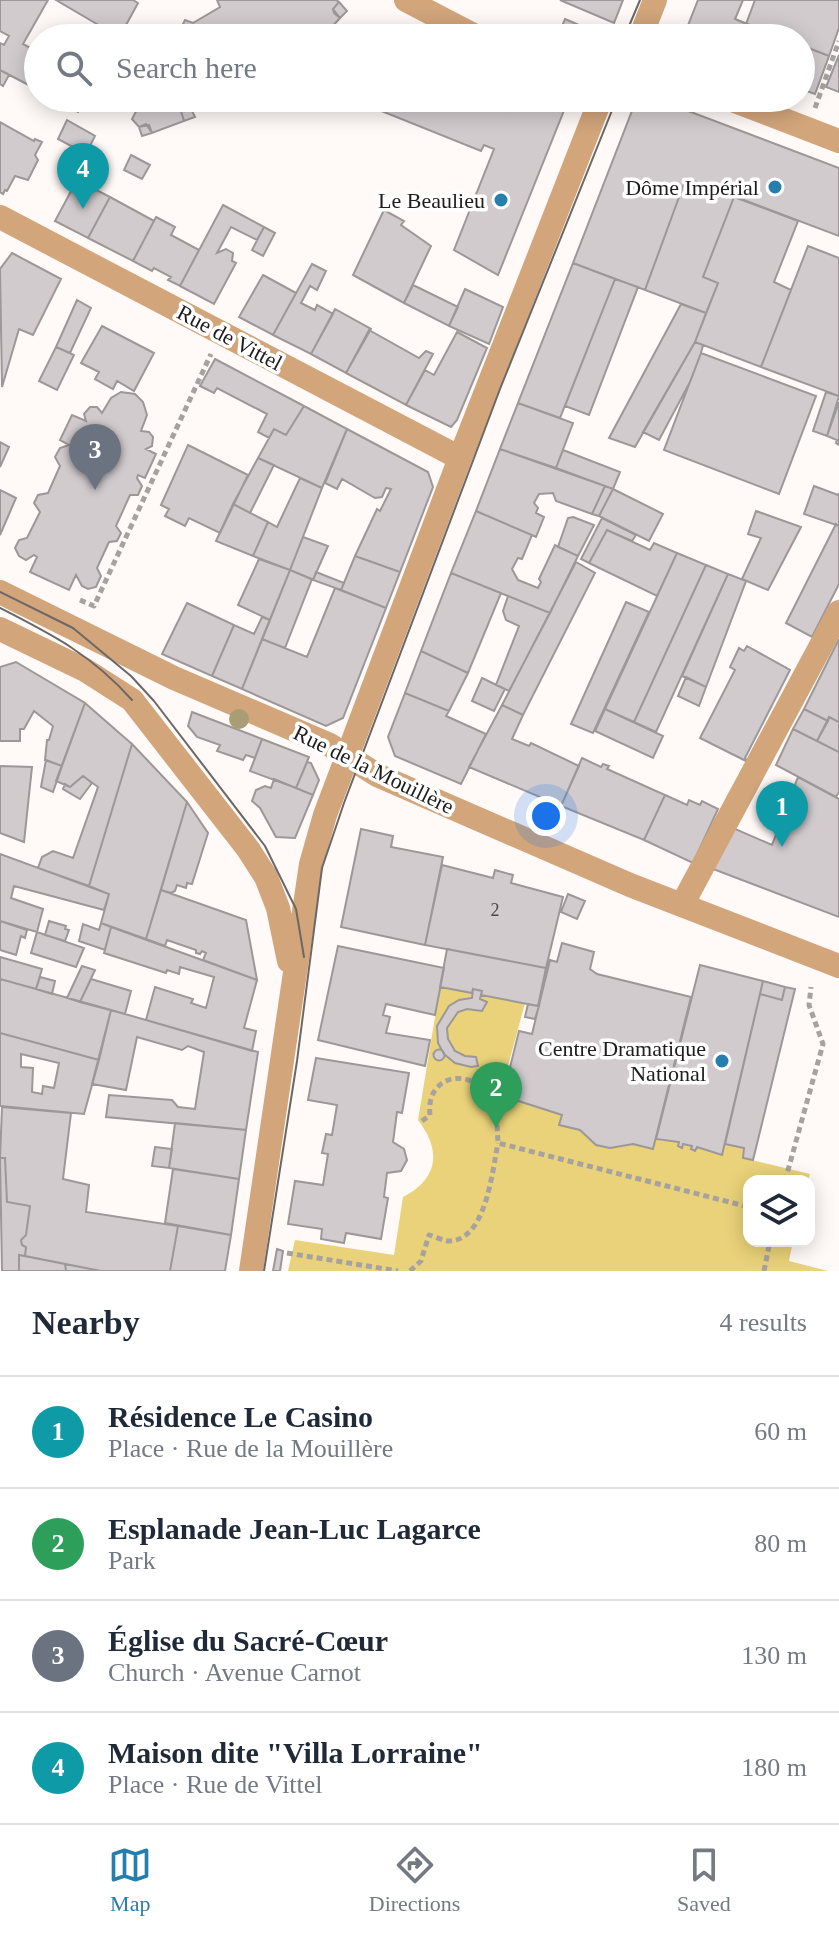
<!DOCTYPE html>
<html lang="en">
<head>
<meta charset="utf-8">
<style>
	:root { --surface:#fff; --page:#f2f2f3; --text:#1f2937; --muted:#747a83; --line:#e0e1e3; --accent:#257eac }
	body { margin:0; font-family:Georgia,serif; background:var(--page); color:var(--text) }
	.controls { position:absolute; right:24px; bottom:24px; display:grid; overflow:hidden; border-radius:16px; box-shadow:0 4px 20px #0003 }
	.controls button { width:72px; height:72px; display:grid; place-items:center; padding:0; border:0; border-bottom:2px solid var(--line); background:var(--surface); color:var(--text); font:40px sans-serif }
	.you { position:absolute; left:546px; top:816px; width:28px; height:28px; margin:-20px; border:6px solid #fff; border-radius:50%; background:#1a73e8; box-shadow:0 0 0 12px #1a73e833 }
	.badge { display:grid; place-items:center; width:52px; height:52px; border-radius:50%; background:var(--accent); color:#fff; font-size:26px; font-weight:700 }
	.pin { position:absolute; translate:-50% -66px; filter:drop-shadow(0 2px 4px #0008) }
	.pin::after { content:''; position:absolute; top:42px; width:28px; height:24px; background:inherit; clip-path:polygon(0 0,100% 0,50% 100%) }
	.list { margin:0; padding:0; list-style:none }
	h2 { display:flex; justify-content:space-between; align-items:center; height:104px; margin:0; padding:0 32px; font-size:34px }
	h2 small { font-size:26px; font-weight:400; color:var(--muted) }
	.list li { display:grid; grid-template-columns:52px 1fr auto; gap:24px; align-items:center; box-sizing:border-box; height:112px; padding:0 32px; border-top:2px solid var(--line) }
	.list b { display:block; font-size:30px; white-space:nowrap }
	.list p { margin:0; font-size:26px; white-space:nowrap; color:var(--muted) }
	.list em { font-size:26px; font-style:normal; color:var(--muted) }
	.icon { flex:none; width:44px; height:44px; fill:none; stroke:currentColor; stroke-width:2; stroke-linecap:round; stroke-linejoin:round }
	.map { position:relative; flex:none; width:839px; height:1271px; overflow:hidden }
	.search { position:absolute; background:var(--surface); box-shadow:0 4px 20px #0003; left:24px; right:24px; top:24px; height:88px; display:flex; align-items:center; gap:20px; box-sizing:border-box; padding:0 28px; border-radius:44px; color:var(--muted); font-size:30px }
	.sheet { height:552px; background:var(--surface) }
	nav { display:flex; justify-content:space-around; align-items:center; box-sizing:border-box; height:112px; border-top:2px solid var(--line); background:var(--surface); font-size:22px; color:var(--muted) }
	nav a { display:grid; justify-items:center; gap:4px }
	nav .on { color:var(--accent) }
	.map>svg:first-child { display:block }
	.green { fill:#e9d279 }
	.building { fill:#d1cbcd; stroke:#9c9798; stroke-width:2; fill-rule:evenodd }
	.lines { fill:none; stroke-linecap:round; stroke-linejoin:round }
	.path { stroke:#a6a2a0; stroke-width:5; stroke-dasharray:6 4; stroke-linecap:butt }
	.minor { stroke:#d2a57b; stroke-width:24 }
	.tram { stroke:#6b6867; stroke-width:2 }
	.tree { fill:#a99d76 }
	.poi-dot { fill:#257eac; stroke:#fff; stroke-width:3 }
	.labels { text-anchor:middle; stroke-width:7; stroke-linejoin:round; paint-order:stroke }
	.number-label { font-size:18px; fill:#4b4848 }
	.poi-label { font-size:22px; fill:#1e1c1c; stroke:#fff; text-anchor:end }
	.street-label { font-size:22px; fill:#1e1c1c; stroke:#fff }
</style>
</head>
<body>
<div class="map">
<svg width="839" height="1271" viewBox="0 0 839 1271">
	<rect width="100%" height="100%" fill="#fff9f7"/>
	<path class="green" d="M440,987L472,993L473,989L525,1003L508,1066L503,1096L562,1115L559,1125L580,1130L596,1145L610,1148L633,1144L653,1149L656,1139L663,1141L664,1138L679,1142L678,1146L682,1148L683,1144L692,1146L691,1149L695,1151L697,1147L721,1155L725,1144L744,1148L743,1158L810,1174L808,1181H749V1241H793L789,1261L828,1271H288L295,1240L394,1255L403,1197C438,1179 442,1151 418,1120Z"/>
	<path class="building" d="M0,0H48L23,44L38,52V90L0,70V43L4,45L9,36L0,31Z
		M56,0H133L138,3L119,38H102L107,30Z
		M217,0H336L339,2L333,9L334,13L340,18L322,38H176L185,20L193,23L220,7Z
		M560,0H623L614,23Z
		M698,0H743L735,19L783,38H683Z
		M743,0H839V28L829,56L801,45V38H783L735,19Z
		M743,0H755L746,24L735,19Z
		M339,2L347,11L340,18L333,9Z
		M565,19L609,38H557Z
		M801,45L829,56L815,94L801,89Z
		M839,55V92L826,87Z
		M0,70L9,75L3,86L0,84Z
		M52,98H86L78,112Z
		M143,98H191L181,111L184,121L152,133L149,125L139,127L132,119Z
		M361,98H490L499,102L496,108L508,111L513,98H569L498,275L454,250L494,149L484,145L481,151L359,102Z
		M637,98H654L839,168V236L686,178L645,290L573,263Z
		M187,101L195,117L184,121L181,111Z
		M67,120L95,136L86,154L58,139Z
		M0,122L34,141L35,139L42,142L35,155L38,160L28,180L15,176L7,191L5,190L3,194L0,192Z
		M146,124L152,133L142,136L139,127Z
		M131,155L150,165L142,179L124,170Z
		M686,178L734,197L703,277L718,283L706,313L645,290Z
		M77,180L110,197L88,238L55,221Z
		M110,197L154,221L133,261L88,238Z
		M734,197L798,221L774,282L791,290L761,367L695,342L718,283L703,277Z
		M223,205L264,227L257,240L231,227L217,253L226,249L233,253L232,261L236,263L214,304L180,286Z
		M384,210L404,221L401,225L431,246L404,303L353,275Z
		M156,217L175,227L171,235L199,250L180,286L168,280L171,277L154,268L152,271L133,261Z
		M264,227L275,233L263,256L252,250Z
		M808,246L839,258V396L761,367Z
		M12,253L61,279L33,335L19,329L2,387L0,269Z
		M573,263L615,279L560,418L518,403Z
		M312,264L326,271L317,290L310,286L301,303L315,310L317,305L333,314L311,354L273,335Z
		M263,275L296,293L273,335L239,317Z
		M615,279L638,287L589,415L565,406Z
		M413,285L458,307L449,326L404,303Z
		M465,289L503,307L489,344L449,326Z
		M77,300L91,308L70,353L56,347Z
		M681,304L706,313L695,342L635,447L609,438Z
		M335,309L371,329L346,373L311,354Z
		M102,326L154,353L134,391L117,381L113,389L95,379L99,372L81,363Z
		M369,330L419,358L426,351L433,354L406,405L346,373Z
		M457,332L487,348L457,420L451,427L406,405L425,370L434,375Z
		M695,342L703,345L701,353L690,382L659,440L643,432Z
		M56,347L74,355L57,390L39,381Z
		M701,353L816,396L779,494L664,450Z
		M215,359L304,406L286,435L274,429L269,438L258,432L267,414L217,388L214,393L200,386Z
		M121,392L135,394L143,402L147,415L141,431L149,432L153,437L152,446L146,449L156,454L145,478L138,475L137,478L142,486L138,495H130L116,526L121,533L117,541L109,542L97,568L101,576L96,587L88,589L82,586L76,575L69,590L30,572L37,557L34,555L26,560L19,556L15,548L19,540L27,538L40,512L34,503L38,495L48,493L60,466L55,457L60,448L69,445L60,440L72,415L86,421L84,414L90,407H97L102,413L111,398Z
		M826,392L839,396L827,436L813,431Z
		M839,402V445L836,443L837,440L827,436Z
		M518,403L573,423L556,468L500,449Z
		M304,406L347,429L322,488L258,458L274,429L286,435Z
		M347,429L428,472L433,487L400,572L355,556L377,509L380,511L391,489L386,488L382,497L375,498L342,479L337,489L325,483Z
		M0,442L9,447L0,467Z
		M188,445L248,475L220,533L189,518L185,526L165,516L169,509L161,505Z
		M500,449L605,486L592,514L556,501L553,493L539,494L534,503L538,508L536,513L544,517L536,537L476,511Z
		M563,450L620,472L613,489L556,468Z
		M258,458L274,465L250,513L233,504Z
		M300,478L322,488L290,570L253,556L268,522L277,527Z
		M605,486L613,489L599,516L592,514Z
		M814,486L838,495L839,493V526L804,514Z
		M613,489L663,514L649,541L599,516Z
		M0,490L16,498L0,535Z
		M233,504L268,522L253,556L216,541Z
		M476,511L532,535L522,559L518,558L512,569L518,580L538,588L541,582L539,579L555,545L578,556L550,613L451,573Z
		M756,511L801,527L768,590L742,579L761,538L748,534Z
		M573,517L594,525L578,556L558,547L568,518Z
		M602,518L636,535L632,541L607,530L589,563L581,559Z
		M836,524L839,526V584L812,637L786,623Z
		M607,530L650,550L654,543L677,553L657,596L589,563Z
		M303,537L328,546L313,580L290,570Z
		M677,553L706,565L634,722L605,709Z
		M355,556L400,572L386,608L341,590Z
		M259,559L290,570L270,620L238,605Z
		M576,562L595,573L523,715L502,705Z
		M706,565L728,574L656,732L634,722Z
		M290,570L312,579L285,648L262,639Z
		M316,572L344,583L341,590L313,580Z
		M451,573L501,593L468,673L421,651Z
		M728,574L746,581L706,687L682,676Z
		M335,588L386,608L343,718L326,726L242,689L262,639L307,657Z
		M508,596L550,613L509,691L496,685L519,626L506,620L503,611Z
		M626,602L649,612L593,733L571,724Z
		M187,603L234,625L212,676L162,654Z
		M262,617L270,620L242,689L212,676L234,625L254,634Z
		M839,639V722L829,717L828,721L804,709Z
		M747,646L790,670L745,758L748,762L700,738L735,670L730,667L739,648L744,651Z
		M421,651L468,673L449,711L405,693Z
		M16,662L85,703L62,766L45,760L47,740H49L53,726L34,711L24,729H20V741H0V667Z
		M686,677L706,687L699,706L678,696Z
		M482,678L505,689L494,711L472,701Z
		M405,693L449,711L446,716L486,734L461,784L395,756L388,737Z
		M85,703L132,744L89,886L38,868L42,857L53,851L73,858L98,787L83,776L70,787L56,781Z
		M502,705L523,715L512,739L529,746L531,743L579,766L561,806L469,767Z
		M605,709L663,736L653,758L595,731Z
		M804,709L828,721L817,741L793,729Z
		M192,712L262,739L255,758L246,755L243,760L217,751L220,745L197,737L188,726Z
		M829,717L839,722V752L817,741Z
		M793,729L839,752V792L836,797L776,765Z
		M262,739L309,757L296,788L250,771Z
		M132,744L187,802L146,939L101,923L109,894L89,886Z
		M582,758L601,767L603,764L609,766L607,769L665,795L644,840L561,806Z
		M46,760L62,766L53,792L41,787Z
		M307,762L311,763L319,780L313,795L296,788Z
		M0,766L32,767L24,842L0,833Z
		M83,776L92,783L80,799L63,789L65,784L70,787Z
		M798,777L839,799V917L713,869L733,828L772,845Z
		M274,779L313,795L295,838L276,837L260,808L252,801L256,790L265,786L271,788Z
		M665,795L687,805L689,800L700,805L702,801L718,809L693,863L644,840Z
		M187,802L208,833L192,884L187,883L186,888L177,885L175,891L171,893L161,890Z
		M361,829L393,836L391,847L443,857L425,945L341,927Z
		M0,854L109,894L104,910L14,886L11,898L43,909L37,932L0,921Z
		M442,865L493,878L495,870L513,875L511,883L563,897L546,968L425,945Z
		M161,890L246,920L257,980L203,960L206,953L202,951L200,954L196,953V950L167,940L165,946L146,939Z
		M568,894L585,901L577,919L561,912Z
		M0,921L27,930L25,938L21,936L16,955L0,950Z
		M49,921L66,926L65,929L69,930L65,941L45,935Z
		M101,923L111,927L105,950L79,941L83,924L99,930Z
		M111,927L257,980L244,1028L256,1031L252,1051L146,1020L155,987L193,999L191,1003L206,1008L214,977L180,967L179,974L167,970L166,973L104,953Z
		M37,932L84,948L76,967L31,953Z
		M562,943L594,952L590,969L597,974L691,997L653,1149L633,1144L610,1148L596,1145L580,1130L559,1125L562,1115L503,1096L519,1031L532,1034L550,960L557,962Z
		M338,946L444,968L435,1015L386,1004L383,1015L390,1017L386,1033L430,1040L425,1066L318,1040Z
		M447,949L546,968L538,1006L481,995L482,991L473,989L472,993L440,987Z
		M0,957L42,969L36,989L0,979Z
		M700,965L763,981L722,1155L697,1147L695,1151L691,1149L692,1146L683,1144L682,1148L678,1146L679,1142L656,1139Z
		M82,966L95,970L80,1002L67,998Z
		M40,977L55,981L52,994L36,989Z
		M0,979L111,1010L99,1060L0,1033Z
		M91,979L131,991L125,1014L80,1002Z
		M763,981L785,987L782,1000L760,994Z
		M785,987L795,989L753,1160L743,1158L744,1148L725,1144L760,994L782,1000Z
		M473,989L482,991L480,999L487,1002L482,1011L467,1009L458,1012L447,1028L448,1039L455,1051L465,1056L476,1057L478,1066L471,1067L455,1063L444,1054L438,1043L437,1026L449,1006L459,1000L472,998Z
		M528,1004L539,1006L535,1019L525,1017Z
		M111,1010L258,1052L246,1130L106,1117L109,1095L172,1100L178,1107L195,1109L204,1052L188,1046L182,1050L137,1037L126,1090L92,1084Z
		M0,1033L99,1060L84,1114L0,1106ZM21,1054L59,1063L54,1088L43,1086L42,1094L32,1092L33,1068L21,1067Z
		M433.5 1055a5.5 5.5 0 1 1 11 0a5.5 5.5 0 1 1-11 0Z
		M316,1058L409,1073L402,1113L397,1112L393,1142L404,1149L407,1160L401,1171L387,1173L384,1197L388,1198L381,1239L346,1233L344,1243L321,1239L322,1229L288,1224L295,1181L323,1185L328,1154L322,1153L326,1134L332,1135L337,1105L308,1100Z
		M2,1107L71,1113L63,1179L89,1185L86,1212L178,1226L170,1271H101L25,1256L26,1247L22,1245L21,1240L26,1235L30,1206L7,1202L5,1158H0Z
		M175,1123L246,1130L239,1179L169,1168Z
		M155,1147L172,1149L169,1168L152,1166Z
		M0,1158H5L7,1202L30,1206L26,1235L21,1240L22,1245L26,1247L25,1256L19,1255V1271H2Z
		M173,1169L239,1179L231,1235L165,1223Z
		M178,1226L231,1235L225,1271H170Z
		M277,1249L283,1251L280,1271H273Z
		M19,1255L65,1264L66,1271H19Z
		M65,1264L101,1271H66Z"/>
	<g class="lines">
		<path class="path" d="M815,108L839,41
			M80,600L94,606L211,354
			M422,1121L430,1115C425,1073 474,1066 491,1100C498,1113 497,1129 498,1143L749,1207
			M785,1181L823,1044L809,1005L811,987
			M287,1253L398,1271
			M410,1271L421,1261L429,1235C434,1236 441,1240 447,1241C486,1243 492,1172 498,1143
			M764,1271L770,1241"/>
		<path class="minor" d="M406,0L479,38
			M640,38L655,0
			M727,98L839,141
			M0,217L460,458
			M0,592L174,678L330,745L377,775L630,885L839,966
			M0,629L85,670L132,700L248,849L266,877L278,908L289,961
			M682,905L839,612
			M251,1271L311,864L325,815L460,458L601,98"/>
		<path class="tram" d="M624,38L640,0
			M0,592L73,628L131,676L154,701L265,846L296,909L304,957
			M0,608C53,635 92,655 132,700
			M264,1271L297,1061L322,868L344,803L500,389L617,98"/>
	</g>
	<circle class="tree" cx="239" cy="719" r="10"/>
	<g class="poi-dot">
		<circle cx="775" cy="187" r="8"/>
		<circle cx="501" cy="200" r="8"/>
		<circle cx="722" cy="1061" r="8"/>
	</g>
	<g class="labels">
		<g class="number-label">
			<text x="495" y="916">2</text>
		</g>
		<g class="poi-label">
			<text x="759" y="195">Dôme Impérial</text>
			<text x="485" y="208">Le Beaulieu</text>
			<text x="706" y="1056">Centre Dramatique<tspan x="706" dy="25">National</tspan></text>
		</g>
		<g class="street-label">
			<text transform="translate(230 337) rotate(28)" y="8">Rue de Vittel</text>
			<text transform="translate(374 769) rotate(26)" y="8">Rue de la Mouillère</text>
		</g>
	</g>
</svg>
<div class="controls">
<button><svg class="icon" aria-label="layers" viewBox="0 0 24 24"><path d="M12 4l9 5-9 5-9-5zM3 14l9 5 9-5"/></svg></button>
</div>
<div class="you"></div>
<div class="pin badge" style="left:782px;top:847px;background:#0f9aa8">1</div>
<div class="pin badge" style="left:496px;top:1128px;background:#2e9e5b">2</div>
<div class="pin badge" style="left:95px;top:490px;background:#6b7280">3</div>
<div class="pin badge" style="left:83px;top:209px;background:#0f9aa8">4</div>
<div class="search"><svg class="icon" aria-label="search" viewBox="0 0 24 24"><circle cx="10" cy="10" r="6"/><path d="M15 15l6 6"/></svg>Search here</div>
</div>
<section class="sheet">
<h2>Nearby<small>4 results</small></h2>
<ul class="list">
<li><span class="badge" style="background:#0f9aa8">1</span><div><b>Résidence Le Casino</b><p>Place · Rue de la Mouillère</p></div><em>60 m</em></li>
<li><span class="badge" style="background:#2e9e5b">2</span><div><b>Esplanade Jean-Luc Lagarce</b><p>Park</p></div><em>80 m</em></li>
<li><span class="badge" style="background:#6b7280">3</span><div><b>Église du Sacré-Cœur</b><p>Church · Avenue Carnot</p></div><em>130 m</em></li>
<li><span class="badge" style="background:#0f9aa8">4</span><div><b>Maison dite &quot;Villa Lorraine&quot;</b><p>Place · Rue de Vittel</p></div><em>180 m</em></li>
</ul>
</section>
<nav>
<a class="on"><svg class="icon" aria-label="map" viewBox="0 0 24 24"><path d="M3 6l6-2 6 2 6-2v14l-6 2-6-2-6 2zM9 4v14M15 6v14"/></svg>Map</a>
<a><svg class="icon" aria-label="directions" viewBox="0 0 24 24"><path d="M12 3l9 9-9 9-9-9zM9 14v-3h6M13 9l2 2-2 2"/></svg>Directions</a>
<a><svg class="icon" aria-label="saved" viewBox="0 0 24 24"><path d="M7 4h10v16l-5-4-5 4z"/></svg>Saved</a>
</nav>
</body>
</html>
